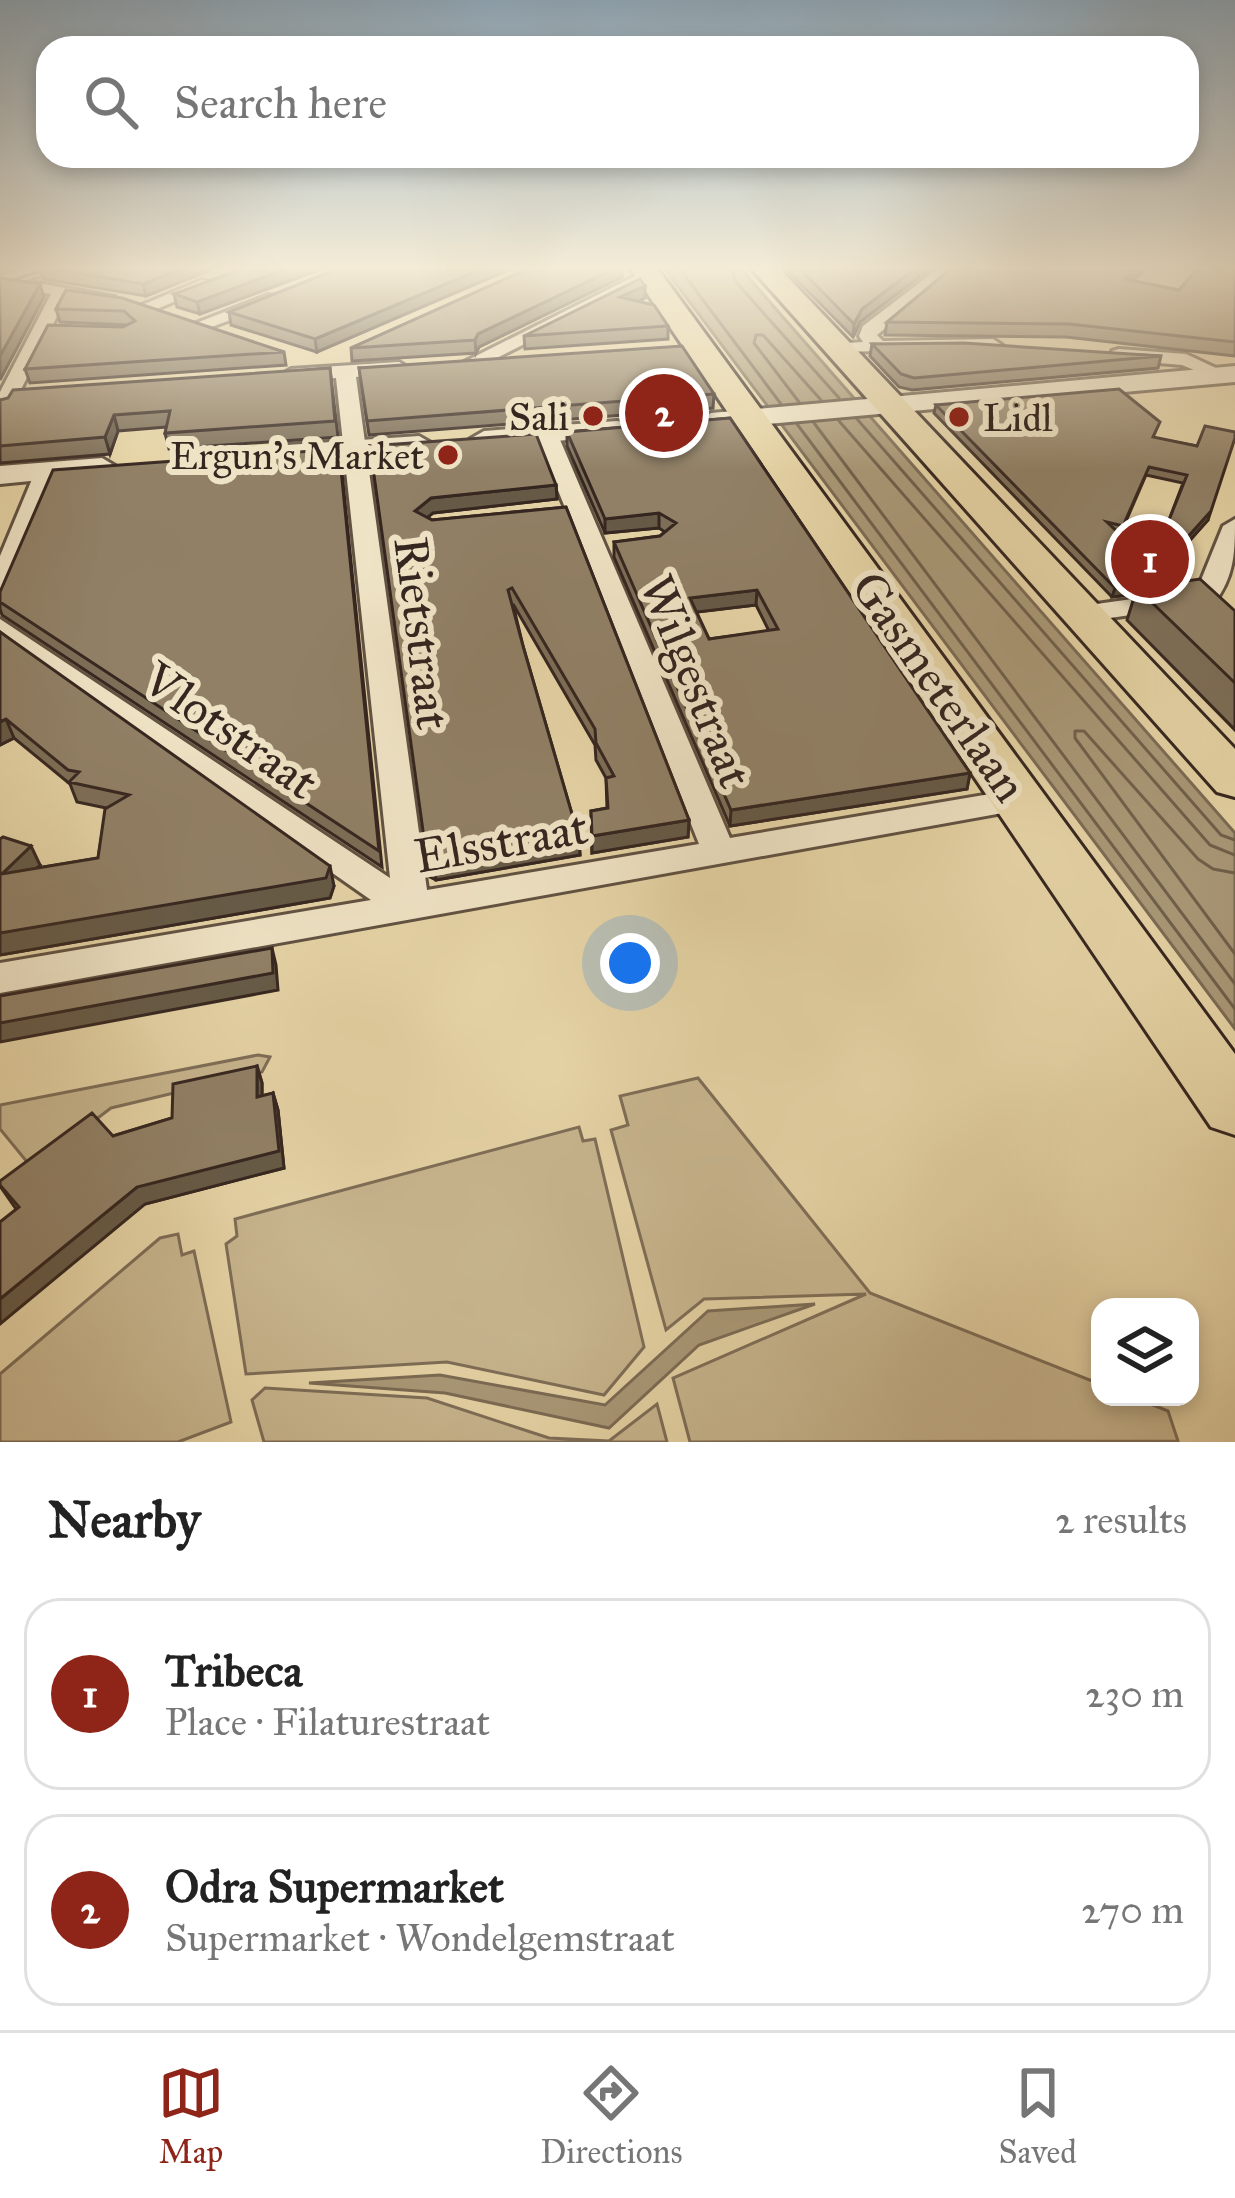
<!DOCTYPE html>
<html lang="en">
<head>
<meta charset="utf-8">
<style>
	:root { --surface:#fff; --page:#f6f6f6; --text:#222; --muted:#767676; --line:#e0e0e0; --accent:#8f2418 }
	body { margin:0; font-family:"IM FELL Great Primer",serif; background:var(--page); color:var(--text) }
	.controls { position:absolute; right:36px; bottom:36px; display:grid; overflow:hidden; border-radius:24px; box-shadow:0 6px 18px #0003 }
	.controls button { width:108px; height:108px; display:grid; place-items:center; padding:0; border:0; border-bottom:3px solid var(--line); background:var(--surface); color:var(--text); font:60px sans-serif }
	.you { position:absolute; left:630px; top:963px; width:42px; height:42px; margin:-30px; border:9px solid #fff; border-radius:50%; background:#1a73e8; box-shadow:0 0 0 18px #1a73e833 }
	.badge { display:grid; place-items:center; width:78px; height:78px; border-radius:50%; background:var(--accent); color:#fff; font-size:39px; font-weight:700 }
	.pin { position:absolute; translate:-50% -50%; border:6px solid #fff; box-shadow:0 3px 12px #0006 }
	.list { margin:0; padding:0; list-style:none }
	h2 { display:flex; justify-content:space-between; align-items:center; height:156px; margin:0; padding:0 48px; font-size:51px }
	h2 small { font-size:39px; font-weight:400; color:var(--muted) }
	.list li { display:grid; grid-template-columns:78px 1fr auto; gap:36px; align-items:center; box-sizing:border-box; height:192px; margin:0 24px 24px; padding:0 24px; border:3px solid var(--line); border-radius:36px }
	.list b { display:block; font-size:45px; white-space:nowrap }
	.list p { margin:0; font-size:39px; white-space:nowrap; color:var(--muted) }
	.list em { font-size:39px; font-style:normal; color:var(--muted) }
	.icon { flex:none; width:66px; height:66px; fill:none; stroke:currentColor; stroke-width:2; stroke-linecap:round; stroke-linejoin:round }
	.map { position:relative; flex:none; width:1235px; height:1442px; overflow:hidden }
	.search { position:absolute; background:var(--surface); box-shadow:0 6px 18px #0003; left:36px; right:36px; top:36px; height:132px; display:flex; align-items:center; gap:30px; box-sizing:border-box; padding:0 42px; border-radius:36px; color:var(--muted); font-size:45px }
	.sheet { height:588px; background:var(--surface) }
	nav { display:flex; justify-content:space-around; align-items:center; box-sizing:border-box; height:168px; border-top:3px solid var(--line); background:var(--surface); font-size:33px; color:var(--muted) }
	nav a { display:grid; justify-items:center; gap:6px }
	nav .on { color:var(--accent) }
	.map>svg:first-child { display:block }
	.green { fill:#c8b68f; stroke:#7e6e58; stroke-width:3 }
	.water { fill:#aa9978; stroke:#7b6b55; stroke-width:3 }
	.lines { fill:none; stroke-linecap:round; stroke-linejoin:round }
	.shore { stroke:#70604c; stroke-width:3 }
	.minor-casing { stroke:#615242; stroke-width:6 }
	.tertiary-casing { stroke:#615242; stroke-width:6 }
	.primary-casing { stroke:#352620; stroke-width:6 }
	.minor { fill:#efe3c5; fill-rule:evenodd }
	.tertiary { fill:#efe3c5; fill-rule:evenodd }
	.primary { fill:#e6d4a6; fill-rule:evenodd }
	.tram { stroke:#352620; stroke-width:3 }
	.wall { fill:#7d6e58; stroke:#352620; stroke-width:3; fill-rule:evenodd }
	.shaded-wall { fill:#665a47; stroke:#352620; stroke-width:3 }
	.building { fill:#918066; stroke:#352620; stroke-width:3; fill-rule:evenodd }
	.poi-dot { fill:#8f2418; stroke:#efe3c5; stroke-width:4.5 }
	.labels { text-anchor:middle; stroke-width:12; stroke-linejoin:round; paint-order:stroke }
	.far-poi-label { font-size:39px; fill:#352620; stroke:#efe3c5; text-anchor:end }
	.street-label { font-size:48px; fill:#352620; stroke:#efe3c5 }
</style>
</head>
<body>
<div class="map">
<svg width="1235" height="1442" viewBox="0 0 1235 1442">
	<rect width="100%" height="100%" fill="#e6d4a6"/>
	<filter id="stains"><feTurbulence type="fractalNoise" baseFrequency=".00167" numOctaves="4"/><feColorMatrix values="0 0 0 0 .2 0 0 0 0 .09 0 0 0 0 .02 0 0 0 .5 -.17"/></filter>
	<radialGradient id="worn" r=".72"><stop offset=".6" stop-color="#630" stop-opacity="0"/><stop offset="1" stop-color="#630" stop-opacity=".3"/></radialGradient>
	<path class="green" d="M258,1055L270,1057L262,1072L111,1108L32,1168L0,1129V1105Z
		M698,1078L870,1293L1100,1384V1397H1133L1168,1411L1178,1441L690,1442L673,1378L866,1294L704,1299L666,1330L611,1130L628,1125L620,1096Z
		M579,1127L583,1141L595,1139L644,1347L604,1395L447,1362L246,1374L226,1244L237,1236L235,1219Z
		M178,1234L182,1255L194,1251L231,1422L178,1442H0V1374L160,1238Z
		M265,1388L427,1398L549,1438L609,1441L657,1404L667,1442H264L252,1400Z"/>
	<path class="water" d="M664,268H740L1235,833V1029Z
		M815,1304L699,1345L609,1428L445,1393L309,1383L440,1375L605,1405L708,1311Z"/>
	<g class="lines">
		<path class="shore" d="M679,268L781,404
			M732,268L735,281L839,398
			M799,402L754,343L756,335H763L821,400
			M857,419L1221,835L1235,840
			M839,421L1210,845L1235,855
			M814,423L1235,984
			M797,424L1235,1009
			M1235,873L1213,869L1198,859L1084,731H1075V738L1235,954"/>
		<defs>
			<path id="minor" d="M939,268H958L877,335L883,341L993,339L1002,345L1000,349L830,352V344L863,342L859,336L863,326Z
				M647,270L655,275L653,279L479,367L462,363Z
				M0,276L115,297L106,302L67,296L10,412L0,418V392L51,294L0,286Z
				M202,280L216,284L152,311L137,307Z
				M268,295L274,296V304L206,329L191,325Z
				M1119,349L1186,354L1233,376L1223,382L1182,365L1112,359V351Z
				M399,362L409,368L406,372L356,377L427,890L699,844L536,435L547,429L558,435L730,838L1019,789L1030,792L1035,800L1030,808L0,993V963L371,900L0,640V619L390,878L336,378L291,381L281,375L291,369Z
				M46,465L57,472L13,587L0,595V556L35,472Z
				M1235,519C1235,551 1235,576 1214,603L1082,622L1069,614L1082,606L1197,590L1223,526Z"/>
			<path id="tertiary" d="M25,268H59L0,290V276Z
				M1235,366V382L711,429L697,421L711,413Z
				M617,421L627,423L631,429L627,435L484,447L470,439L484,431Z
				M419,436L433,444L429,450L287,463L273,454L287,445Z
				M102,458L117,467L112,473L0,484V466Z"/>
			<path id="primary" d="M630,268H657L1235,1054V1135L1211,1127Z
				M751,268H779L1235,749V797L1217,792Z"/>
		</defs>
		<use href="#minor" class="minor-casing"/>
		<use href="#tertiary" class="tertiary-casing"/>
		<use href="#primary" class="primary-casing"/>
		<use href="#minor" class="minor"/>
		<use href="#tertiary" class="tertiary"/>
		<use href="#primary" class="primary"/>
		<path class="tram" d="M0,284L50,268"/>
	</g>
	<path class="wall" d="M40,268H215L146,296L43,279Z
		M324,268L200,314L177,307L174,294Z
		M340,268L317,352L231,325L229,312Z
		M530,268H622V277L479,347L476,353L352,361L351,348Z
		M785,268H931L860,322L853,337Z
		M952,268H1146L1133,281L1179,290L1235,268V356L1066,337L885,335L887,322Z
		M66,290L284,352L286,365L30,383L25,369L128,325L60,322L56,309Z
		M645,298L638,301L668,326V339L525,349L524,336Z
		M872,344L1161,356L1158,368L912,390L899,387L870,356Z
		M330,368L338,437L169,449L165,433L167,427L118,431L110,454L0,463V400Z
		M359,368L714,394L713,408L369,435Z
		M936,405L1154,438L1197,446L1208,520L1182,549L1160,544L1183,483L1146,475L1120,535L1169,581L1168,584L1235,611V730L1127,620L1135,594L1112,597L934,413Z
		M730,418L970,773L967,789L730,826L614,557V542L660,536L665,532L659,528L605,533L567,446V432ZM756,605L769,631L709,639L696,612Z
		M370,446L556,485L557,499L433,513L427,517L432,520L566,507L689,820L688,837L592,853L591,811L607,808L606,778L596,760L595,745L513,604L523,646L579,838L580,855L436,880L430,877Z
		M341,463L382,867L2,615L0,609V592Z
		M0,632L334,886L330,898L0,955V839L40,865L37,868L98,858L106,808L77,802L70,784L14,738L0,745Z
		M257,1066L262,1083V1096L273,1093L278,1110L284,1168L145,1204L16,1209L0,1186L113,1136L172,1118Z"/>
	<path class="shaded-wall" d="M184,268H215L146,296L143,284Z
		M289,268H324L200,314L197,302Z
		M484,268H513L317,352L315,339Z
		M616,268H622V277L479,347L476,353L475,340L478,334Z
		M916,268H931L860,322L853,337L854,324L862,309Z
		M1136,268H1146L1121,292L1125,279Z
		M40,284L44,297L0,380V356Z
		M645,286V298L620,309V297Z
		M114,415L118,431L110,454L105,437Z
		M556,485L557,499L433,513L417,526L415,511L431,498Z
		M1211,511L1208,520L1182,549L1185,540Z
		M659,513V528L605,533V519Z
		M1169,581L1166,590L1137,588L1135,594L1112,597L1115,588Z
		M757,590L756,605L689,613L690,598Z
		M6,719L14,738L0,745V722Z
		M970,773L967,789L730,826L731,810Z
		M689,820L688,837L592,853V836Z
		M579,838L580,855L436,880L434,863Z
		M31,846L40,865L11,893L2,874Z
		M330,866L334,886L330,898L0,955V933Z
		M272,948L276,965L278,990L0,1042V1023Z
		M257,1066L262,1083V1114L257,1097Z
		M273,1093L278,1110L284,1168L145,1204L0,1324V1299L137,1187Z"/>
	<path class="building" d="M47,268H184L143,284Z
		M237,268H289L197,302L174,294L236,271Z
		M340,268H484L315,339L229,312Z
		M530,268H616L478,334L475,340L351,348Z
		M799,268H916L862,309L854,324Z
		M952,268H1136L1125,279L1179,290L1198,268H1235V342L1069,324L887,322Z
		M0,278L40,284L0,356Z
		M640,279L645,286L620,297L654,305L668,326L524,336Z
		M66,290L122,298L284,352L25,369L48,325L123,327L135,321L124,311L56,309Z
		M964,343L1161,356L914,378L901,374L872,344Z
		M682,346L714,394L367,421L359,368Z
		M330,368L335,421L165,433L170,411L114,415L105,437L0,446V400L8,398L13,390Z
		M1119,389L1160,422L1153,437L1197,446L1205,426L1235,432V438L1211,511L1185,540L1163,535L1187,475L1149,467L1123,526L1107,522L1169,581L1115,588L936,405Z
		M730,418L970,773L731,810L614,542L660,536L676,523L659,513L605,519L567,432ZM757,590L778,629L709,639L690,598Z
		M536,434L556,485L431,498L415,511L432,520L566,507L689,820L592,836L591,811L608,808L606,778L614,776L596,743L595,729L512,588L508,590L523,646L579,838L434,863L427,860L370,446Z
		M339,449L379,851L0,602V592L53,470Z
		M1200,579L1235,611V683L1137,588Z
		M0,632L330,866L326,878L0,933V839L3,837L31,846L2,874L98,858L105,809L129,795L69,782L79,772L68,770L6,719L0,722Z
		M272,948L273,973L0,1023V996Z
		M257,1066V1097L273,1093L279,1151L137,1187L0,1299V1222L19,1207L0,1185V1181L92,1113L113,1136L172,1118L173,1084Z"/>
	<linearGradient id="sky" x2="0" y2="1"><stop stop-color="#8fa9bb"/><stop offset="0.57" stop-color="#f4ecd7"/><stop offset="1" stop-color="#f4ecd7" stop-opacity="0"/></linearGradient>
	<rect width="1235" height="470" fill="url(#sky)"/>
	<g class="poi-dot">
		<circle cx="593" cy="416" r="12"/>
		<circle cx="959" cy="417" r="12"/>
		<circle cx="448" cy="455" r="12"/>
	</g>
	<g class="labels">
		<g class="far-poi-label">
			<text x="569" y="430">Sali</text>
			<text x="983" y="431" text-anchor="start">Lidl</text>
			<text x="424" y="469">Ergun's Market</text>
		</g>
		<g class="street-label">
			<text transform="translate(423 633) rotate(83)" y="17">Rietstraat</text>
			<text transform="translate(697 681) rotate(68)" y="17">Wilgestraat</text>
			<text transform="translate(940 686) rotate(55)" y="17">Gasmeterlaan</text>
			<text transform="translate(231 730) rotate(35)" y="17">Vlotstraat</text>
			<text transform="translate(501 841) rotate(-10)" y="17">Elsstraat</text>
		</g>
	</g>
	<rect width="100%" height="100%" filter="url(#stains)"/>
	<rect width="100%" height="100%" fill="url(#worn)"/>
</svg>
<div class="controls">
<button><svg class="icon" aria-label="layers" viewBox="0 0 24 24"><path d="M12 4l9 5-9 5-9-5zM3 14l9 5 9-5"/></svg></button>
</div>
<div class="you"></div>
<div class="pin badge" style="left:1150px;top:559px">1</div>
<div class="pin badge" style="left:664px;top:413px">2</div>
<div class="search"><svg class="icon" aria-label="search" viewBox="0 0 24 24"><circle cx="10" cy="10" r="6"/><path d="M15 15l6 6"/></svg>Search here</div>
</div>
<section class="sheet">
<h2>Nearby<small>2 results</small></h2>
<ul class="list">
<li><span class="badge">1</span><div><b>Tribeca</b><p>Place · Filaturestraat</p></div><em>230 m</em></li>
<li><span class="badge">2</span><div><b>Odra Supermarket</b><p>Supermarket · Wondelgemstraat</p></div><em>270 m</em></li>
</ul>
</section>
<nav>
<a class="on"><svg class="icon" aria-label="map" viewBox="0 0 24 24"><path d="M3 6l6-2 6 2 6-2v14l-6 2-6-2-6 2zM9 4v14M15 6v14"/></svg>Map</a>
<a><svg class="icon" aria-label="directions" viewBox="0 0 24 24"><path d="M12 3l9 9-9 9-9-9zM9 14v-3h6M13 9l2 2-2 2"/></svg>Directions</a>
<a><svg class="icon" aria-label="saved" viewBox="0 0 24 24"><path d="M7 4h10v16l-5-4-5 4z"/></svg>Saved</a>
</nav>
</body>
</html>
